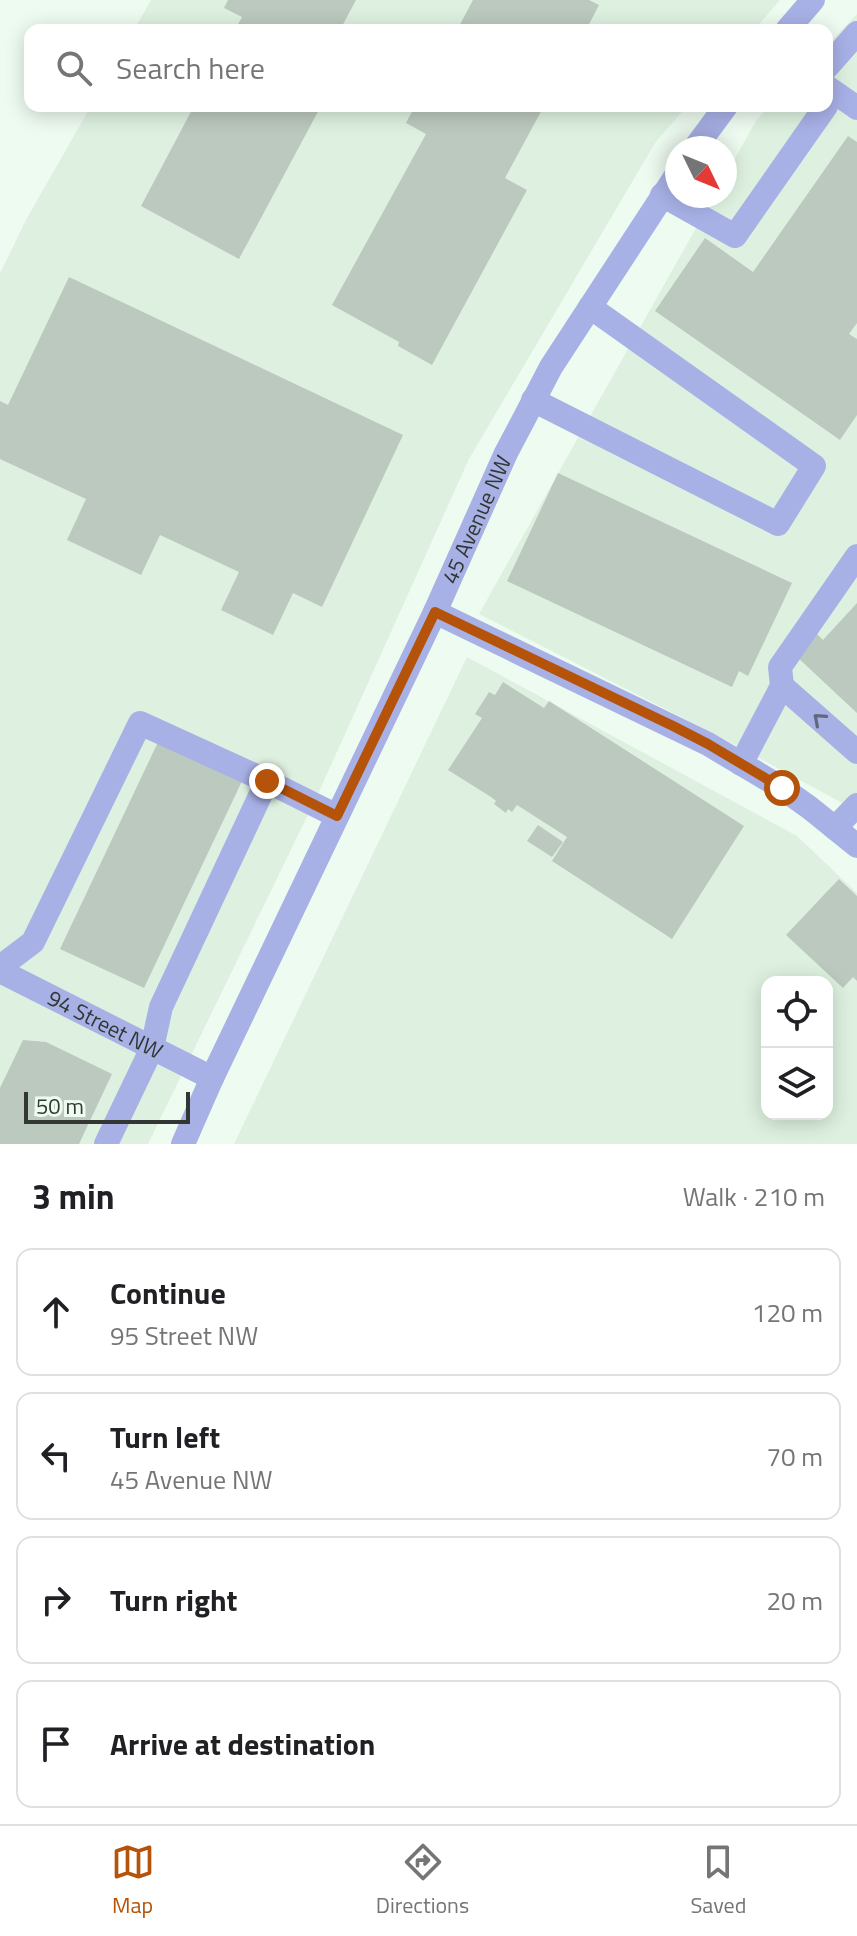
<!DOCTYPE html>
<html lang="en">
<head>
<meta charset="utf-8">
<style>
	:root { --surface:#fff; --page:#f6f6f6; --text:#202124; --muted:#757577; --line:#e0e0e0; --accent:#b45309 }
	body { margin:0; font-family:"Titillium Web",sans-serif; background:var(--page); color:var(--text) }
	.controls { position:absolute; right:24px; bottom:24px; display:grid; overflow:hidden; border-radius:16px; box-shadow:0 4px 20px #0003 }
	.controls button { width:72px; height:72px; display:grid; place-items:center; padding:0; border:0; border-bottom:2px solid var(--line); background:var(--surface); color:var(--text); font:40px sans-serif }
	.compass { position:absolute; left:665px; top:136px; width:72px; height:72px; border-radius:50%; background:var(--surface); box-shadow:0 4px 20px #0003; rotate:133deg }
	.scale { position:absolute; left:24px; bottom:20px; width:166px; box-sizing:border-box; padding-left:8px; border:4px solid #323733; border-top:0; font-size:22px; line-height:28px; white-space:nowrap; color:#323733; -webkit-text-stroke:6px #eefbf0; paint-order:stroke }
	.stop { position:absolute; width:24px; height:24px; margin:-18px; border:6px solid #b45309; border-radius:50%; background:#fff }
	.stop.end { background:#b45309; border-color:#fff; box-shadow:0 2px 8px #0008 }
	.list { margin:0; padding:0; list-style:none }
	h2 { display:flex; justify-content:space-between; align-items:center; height:104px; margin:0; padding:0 32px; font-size:34px }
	h2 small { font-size:26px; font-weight:400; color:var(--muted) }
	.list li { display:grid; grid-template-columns:52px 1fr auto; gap:24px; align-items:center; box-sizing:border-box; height:128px; margin:0 16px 16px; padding:0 16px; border:2px solid var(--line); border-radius:16px }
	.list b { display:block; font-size:30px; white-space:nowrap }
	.list p { margin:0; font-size:26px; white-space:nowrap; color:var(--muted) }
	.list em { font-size:26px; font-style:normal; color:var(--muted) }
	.icon { flex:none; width:44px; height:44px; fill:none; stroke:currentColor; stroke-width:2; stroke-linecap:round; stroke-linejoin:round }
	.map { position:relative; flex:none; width:857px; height:1144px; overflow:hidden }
	.search { position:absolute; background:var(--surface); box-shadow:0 4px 20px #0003; left:24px; right:24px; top:24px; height:88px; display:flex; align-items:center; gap:20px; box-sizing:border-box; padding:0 28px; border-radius:16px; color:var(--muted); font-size:30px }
	.sheet { height:680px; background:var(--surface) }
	nav { display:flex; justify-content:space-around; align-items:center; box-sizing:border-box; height:112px; border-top:2px solid var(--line); background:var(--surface); font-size:22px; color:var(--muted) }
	nav a { display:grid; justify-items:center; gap:4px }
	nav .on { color:var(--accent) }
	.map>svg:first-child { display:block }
	.built { fill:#def1e0; fill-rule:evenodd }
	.building { fill:#bcc9be }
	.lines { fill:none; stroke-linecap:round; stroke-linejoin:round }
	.minor { stroke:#a8b1e6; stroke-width:24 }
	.oneway { stroke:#61687b }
	.route { stroke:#b45309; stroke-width:10 }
	.labels { text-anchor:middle; stroke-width:8; stroke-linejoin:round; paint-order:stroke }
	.street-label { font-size:22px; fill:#323733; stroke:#eefbf0 }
</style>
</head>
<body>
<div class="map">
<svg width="857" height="1144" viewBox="0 0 857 1144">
	<rect width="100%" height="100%" fill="#eefbf0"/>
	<path class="built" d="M151,0H780L754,30H134Z
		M857,14V811L720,737L479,614L714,196H725V176L757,119L770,106H827V45Z
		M91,106H687L655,143L469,459L318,794L148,1144H0V273L27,218Z
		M467,657L797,836L857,893V1144H234ZM767,982H827V1114H767Z"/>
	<path class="building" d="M228,0H356L340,30H235L242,17L224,8Z
		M473,0H589L599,5L586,30H457Z
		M194,106H321L239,259L141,206Z
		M415,106H544L505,178L527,190L432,365L398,346L399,342L332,305L426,134L406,123Z
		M848,136L857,142V323L849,334L857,339V415L840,440L655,311L705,238L753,272Z
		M69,277L403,435L322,607L293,593L273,635L221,610L239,572L160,535L141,575L67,540L86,499L0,459V401L8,405Z
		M558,473L792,583L748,676L739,671L732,687L507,581Z
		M857,603V713L796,656L817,634L823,640Z
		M503,682L544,708L549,701L744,826L672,939L552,861L567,837L517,805L512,812L508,809L506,813L494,804L496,801L491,797L448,770L482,718L475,714L489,692L495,695Z
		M159,740L243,779L144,988L60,949Z
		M538,825L563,842L552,857L527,841Z
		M839,879L857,896V981L853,977L843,988L786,935Z
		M23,1040L46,1042L112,1074L79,1144H0V1088Z"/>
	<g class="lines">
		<g class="minor">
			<path d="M787,30L813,0"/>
			<path d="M827,67L857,33"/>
			<path d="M827,87L857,108"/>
			<path d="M695,148L726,106"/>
			<path d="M662,195L735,236L826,106"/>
			<path d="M533,400L778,524L814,466L590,307"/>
			<path d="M435,612L708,744L782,788L810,808L857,846"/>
			<path d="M782,686L857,752"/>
			<path d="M741,764L782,686L780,667L857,556"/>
			<path d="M267,781L337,816"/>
			<path d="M835,828L857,805"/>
			<path d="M0,967L33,942L140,723L267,781L161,1007L152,1048L106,1144"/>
			<path id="s1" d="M0,971L212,1078"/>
			<path id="s2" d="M183,1144L212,1078L435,612L506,453L525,417L551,367L677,174"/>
		</g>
	</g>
	<defs><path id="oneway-chevron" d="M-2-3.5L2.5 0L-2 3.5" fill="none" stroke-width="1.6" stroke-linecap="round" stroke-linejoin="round" transform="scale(2)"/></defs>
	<use class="oneway" href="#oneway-chevron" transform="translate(819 719) rotate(-139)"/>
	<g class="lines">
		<path class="route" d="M267,781L337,816L435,612L673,726L708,744L782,788"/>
	</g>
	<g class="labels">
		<g class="street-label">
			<text dy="8" stroke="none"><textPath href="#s2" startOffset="690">45 Avenue NW</textPath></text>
			<text dy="8" stroke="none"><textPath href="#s1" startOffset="118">94 Street NW</textPath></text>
		</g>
	</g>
</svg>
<div class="controls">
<button><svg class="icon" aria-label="locate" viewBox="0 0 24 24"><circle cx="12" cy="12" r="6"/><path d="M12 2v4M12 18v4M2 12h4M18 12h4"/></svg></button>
<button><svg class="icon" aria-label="layers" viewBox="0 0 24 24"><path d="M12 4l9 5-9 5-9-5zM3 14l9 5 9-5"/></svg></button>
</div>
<svg class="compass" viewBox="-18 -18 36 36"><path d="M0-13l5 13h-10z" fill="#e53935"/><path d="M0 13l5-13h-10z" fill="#757577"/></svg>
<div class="scale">50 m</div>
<div class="stop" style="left:782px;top:788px"></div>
<div class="stop end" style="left:267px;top:781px"></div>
<div class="search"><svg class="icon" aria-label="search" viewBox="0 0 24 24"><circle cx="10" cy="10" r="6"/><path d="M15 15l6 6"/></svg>Search here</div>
</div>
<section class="sheet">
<h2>3 min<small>Walk · 210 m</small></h2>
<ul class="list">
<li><svg class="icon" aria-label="ahead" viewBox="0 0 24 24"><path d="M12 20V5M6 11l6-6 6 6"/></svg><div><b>Continue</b><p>95 Street NW</p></div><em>120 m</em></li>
<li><svg class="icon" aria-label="left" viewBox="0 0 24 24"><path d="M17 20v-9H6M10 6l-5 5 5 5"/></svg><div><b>Turn left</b><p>45 Avenue NW</p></div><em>70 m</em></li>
<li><svg class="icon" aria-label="right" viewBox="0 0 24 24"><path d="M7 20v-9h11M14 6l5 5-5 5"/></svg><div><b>Turn right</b></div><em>20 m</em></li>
<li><svg class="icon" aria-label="arrive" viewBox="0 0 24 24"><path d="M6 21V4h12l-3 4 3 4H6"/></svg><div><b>Arrive at destination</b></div></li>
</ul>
</section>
<nav>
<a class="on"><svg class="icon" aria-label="map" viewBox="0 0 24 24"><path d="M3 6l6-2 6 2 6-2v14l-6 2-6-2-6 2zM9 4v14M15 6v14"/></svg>Map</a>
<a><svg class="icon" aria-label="directions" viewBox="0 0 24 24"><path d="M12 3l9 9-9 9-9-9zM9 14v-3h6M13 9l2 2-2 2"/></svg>Directions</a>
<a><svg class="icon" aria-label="saved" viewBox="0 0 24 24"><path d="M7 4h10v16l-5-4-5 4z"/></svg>Saved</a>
</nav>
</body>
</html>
